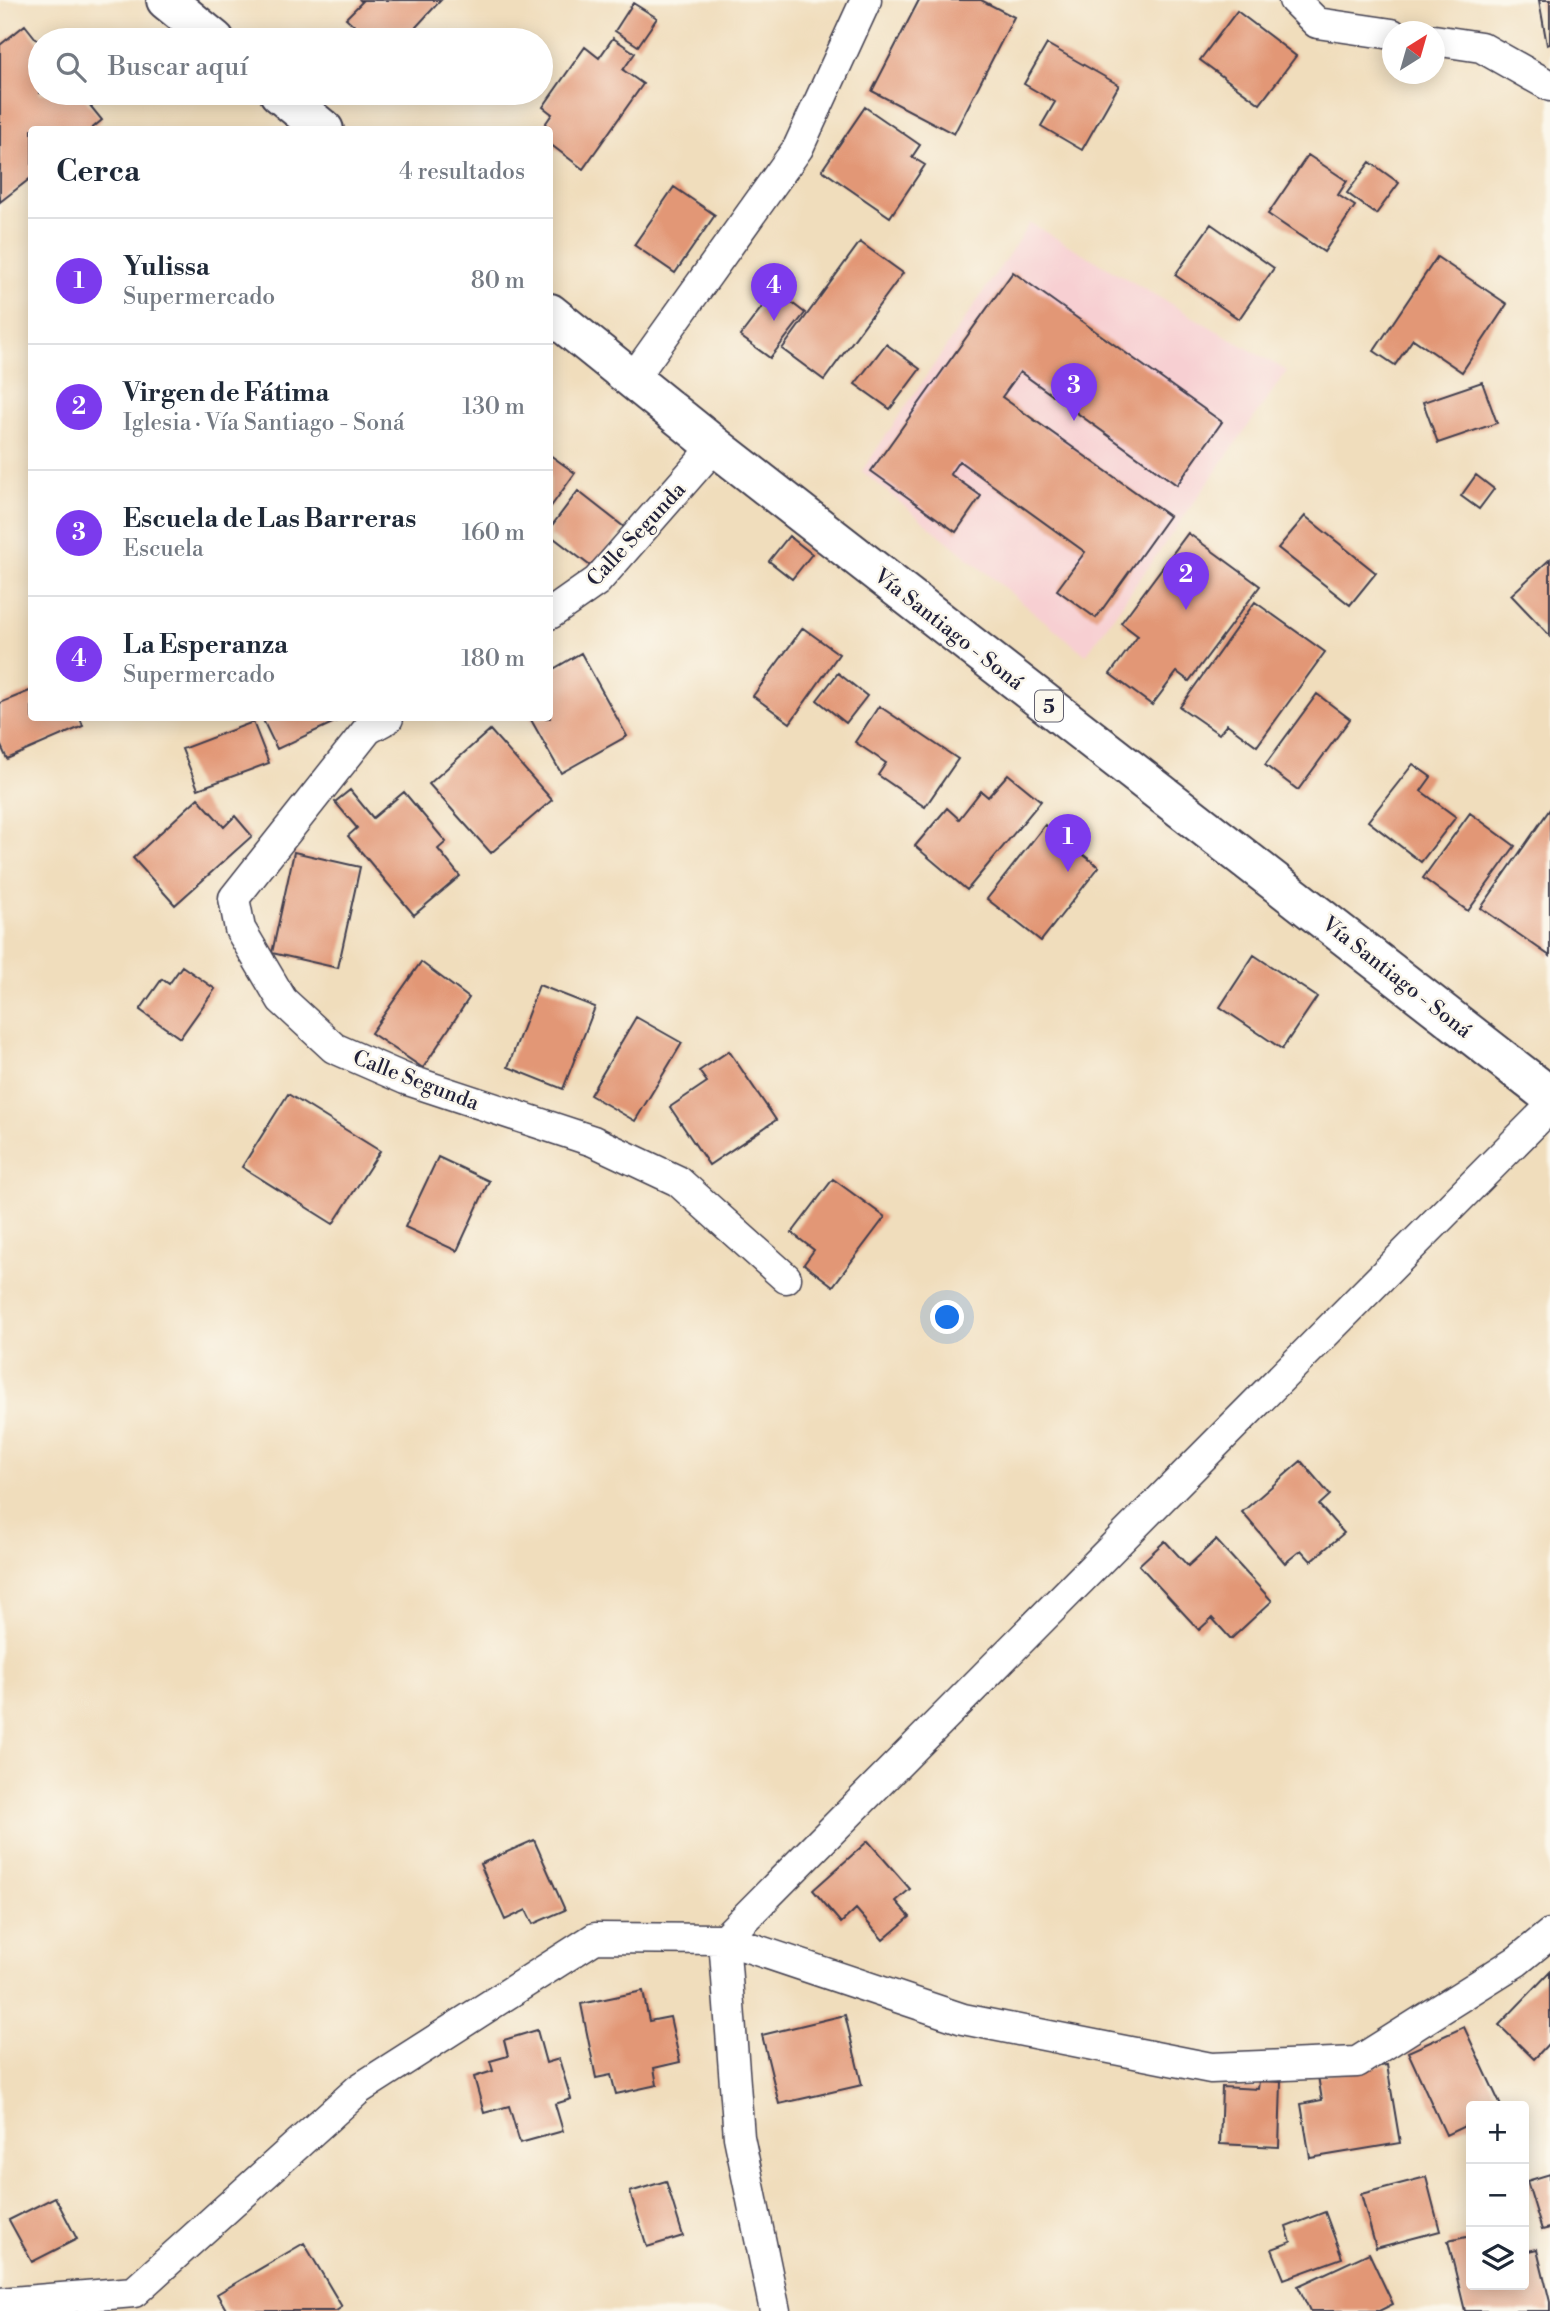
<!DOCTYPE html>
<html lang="es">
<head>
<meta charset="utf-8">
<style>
	:root { --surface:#fff; --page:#f2f2f3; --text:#1f2937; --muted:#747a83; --line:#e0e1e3; --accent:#7c3aed }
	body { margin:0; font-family:"Libre Bodoni",serif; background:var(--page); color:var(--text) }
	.controls { position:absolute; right:21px; bottom:21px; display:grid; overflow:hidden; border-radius:7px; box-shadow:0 4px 18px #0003 }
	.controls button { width:63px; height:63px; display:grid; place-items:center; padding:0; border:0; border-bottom:2px solid var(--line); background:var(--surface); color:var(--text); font:35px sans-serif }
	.compass { position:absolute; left:1382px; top:21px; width:63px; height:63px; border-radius:50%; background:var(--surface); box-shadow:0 4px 18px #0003; rotate:37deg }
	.you { position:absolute; left:948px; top:1318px; width:24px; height:24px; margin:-18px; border:5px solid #fff; border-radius:50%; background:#1a73e8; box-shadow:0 0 0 10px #1a73e833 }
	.badge { display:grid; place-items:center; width:46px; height:46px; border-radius:50%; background:var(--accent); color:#fff; font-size:23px; font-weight:700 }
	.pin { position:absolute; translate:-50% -58px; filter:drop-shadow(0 2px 4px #0008) }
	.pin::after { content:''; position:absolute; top:37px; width:24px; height:21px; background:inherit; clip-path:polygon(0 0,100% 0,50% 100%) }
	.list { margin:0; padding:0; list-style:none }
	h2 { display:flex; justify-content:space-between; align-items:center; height:91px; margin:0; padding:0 28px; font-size:30px }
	h2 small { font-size:23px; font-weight:400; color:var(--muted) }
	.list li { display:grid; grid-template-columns:46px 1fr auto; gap:21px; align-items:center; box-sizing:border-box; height:126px; padding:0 28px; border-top:2px solid var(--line) }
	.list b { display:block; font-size:26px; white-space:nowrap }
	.list p { margin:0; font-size:23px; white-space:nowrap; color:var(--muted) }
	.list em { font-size:23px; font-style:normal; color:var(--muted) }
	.icon { flex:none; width:38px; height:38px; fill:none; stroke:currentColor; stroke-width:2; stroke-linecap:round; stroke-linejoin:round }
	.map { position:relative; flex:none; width:1550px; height:2311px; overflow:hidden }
	.search { position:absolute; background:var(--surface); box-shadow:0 4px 18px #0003; left:28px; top:28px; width:525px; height:77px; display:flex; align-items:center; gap:18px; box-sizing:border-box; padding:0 24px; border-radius:38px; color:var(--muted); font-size:26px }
	.panel { position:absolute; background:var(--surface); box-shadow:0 4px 18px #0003; left:28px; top:126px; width:525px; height:595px; border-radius:7px }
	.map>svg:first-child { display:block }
	.built { fill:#f7cfd2 }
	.building { fill:#e29776 }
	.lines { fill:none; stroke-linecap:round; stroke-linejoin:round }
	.street-casing { stroke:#413e4e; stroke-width:33 }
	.primary-casing { stroke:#413e4e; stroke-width:42 }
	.street { stroke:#fff; stroke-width:30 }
	.primary { stroke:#fff; stroke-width:38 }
	.labels { text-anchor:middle; stroke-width:5; stroke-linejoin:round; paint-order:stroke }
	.shield { fill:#fbf7ec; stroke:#636270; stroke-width:2 }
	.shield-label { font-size:19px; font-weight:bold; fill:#22223b }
	.street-label { font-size:21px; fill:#22223b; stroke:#fbf7ec }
</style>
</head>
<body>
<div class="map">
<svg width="1550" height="2311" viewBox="0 0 1550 2311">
	<rect width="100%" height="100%" fill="#fbf7ec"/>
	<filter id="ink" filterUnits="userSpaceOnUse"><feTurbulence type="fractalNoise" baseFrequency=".0143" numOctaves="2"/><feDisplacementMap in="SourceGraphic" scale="14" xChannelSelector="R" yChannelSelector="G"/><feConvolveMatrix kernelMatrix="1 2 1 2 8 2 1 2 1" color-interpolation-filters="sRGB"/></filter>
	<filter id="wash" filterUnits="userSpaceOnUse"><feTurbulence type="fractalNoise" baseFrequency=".00686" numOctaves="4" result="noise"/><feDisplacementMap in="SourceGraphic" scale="28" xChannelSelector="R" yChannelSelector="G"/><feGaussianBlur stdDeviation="1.57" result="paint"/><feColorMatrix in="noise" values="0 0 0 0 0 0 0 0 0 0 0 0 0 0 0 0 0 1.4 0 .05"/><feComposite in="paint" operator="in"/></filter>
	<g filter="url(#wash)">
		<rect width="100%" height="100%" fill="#f0ddbc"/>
		<path class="built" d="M1030,223L1287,371L1086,655L862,471Z"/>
		<g id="blocks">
			<path class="building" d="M360,0H441L404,40H400L387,29L377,40H370L346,18L362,2Z
				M919,0H981L1014,17L954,134L872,91Z
				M1539,0H1550V44L1547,45Z
				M633,3L657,18L638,46L615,31Z
				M1237,11L1296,56L1260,104L1200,60Z
				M25,25L40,44V93H80L102,120L90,130H32V177L0,202V45Z
				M613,38L635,53L623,70L643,84L583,169L550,144V130H541L552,114L543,107L585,47L599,58Z
				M1047,44L1119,85L1082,150L1041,126L1055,102L1024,84Z
				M865,107L920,145L912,157L925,165L890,217L822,170Z
				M1308,155L1347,181L1338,195L1355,206L1324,252L1268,214Z
				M1370,162L1399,183L1376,214L1347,193Z
				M674,187L715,215L675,273L634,245Z
				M1211,224L1274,268L1239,319L1175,275Z
				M860,242L903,273L824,380L782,349Z
				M1437,257L1507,304L1462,372L1413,339L1395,365L1374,351Z
				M1013,272L1222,422L1177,485L1020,372L1002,397L1169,516L1096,618L1057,590L1085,552L959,461L950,474L981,496L956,532L871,471Z
				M775,290L805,313L770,358L740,336Z
				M886,344L920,369L890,409L855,384Z
				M1482,382L1497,423L1438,443L1423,402Z
				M550,455L575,473L550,508Z
				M1476,475L1494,489L1479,509L1461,496Z
				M578,491L624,527L593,568L550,535V528Z
				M1305,516L1376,573L1350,605L1278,548Z
				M1188,533L1260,586L1189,681L1177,672L1152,705L1110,674L1138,636L1121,623Z
				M789,536L812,554L792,579L769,561Z
				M1550,559V636L1511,595Z
				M1255,602L1325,652L1257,746L1227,724L1219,734L1180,707Z
				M803,628L839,654L790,723L753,696Z
				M581,653L627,736L561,773L530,718H550V671Z
				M838,673L867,696L846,723L817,700Z
				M32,690V718H80L83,726L7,759L0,744V703Z
				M1317,694L1350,719L1298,790L1265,765Z
				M879,706L958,759L925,807L878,775L886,763L855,742Z
				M262,718H337L339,720L277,749Z
				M253,722L269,763L198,789L182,749Z
				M490,730L552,800L491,853L429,784Z
				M1413,764L1431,777L1421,791L1456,817L1421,862L1368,821Z
				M1008,774L1041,801L967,890L915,846L947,808L959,819L981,791L988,797Z
				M350,790L373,818L404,792L446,842L438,849L460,876L414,915L348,836L357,828L335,802Z
				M198,798L224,827L235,816L252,836L175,905L133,858Z
				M1550,809V956L1481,908Z
				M1470,813L1515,846L1468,911L1423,878Z
				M1045,825L1099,867L1041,941L987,899Z
				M294,852L360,867L338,968L272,953Z
				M1254,955L1317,997L1282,1049L1220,1007Z
				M421,962L469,998L423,1068L371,1033Z
				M182,966L215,989L180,1038L140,1010L162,979L169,984Z
				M539,985L595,1007L563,1089L508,1067Z
				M636,1017L682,1043L635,1121L590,1095Z
				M729,1051L776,1120L709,1165L670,1107L707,1082L699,1071Z
				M288,1094L380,1151L333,1224L242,1167Z
				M438,1157L489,1181L457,1251L405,1227Z
				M833,1179L885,1217L833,1286L804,1264L814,1250L792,1233Z
				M1301,1461L1330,1495L1319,1505L1344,1533L1311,1561L1301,1550L1285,1563L1242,1512Z
				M1216,1540L1272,1601L1231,1639L1212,1618L1199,1630L1139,1565L1165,1541L1188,1566Z
				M534,1840L565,1910L533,1924L526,1910L505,1920L480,1864Z
				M868,1841L910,1889L896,1901L910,1917L883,1940L856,1909L841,1923L813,1890Z
				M1550,1972V2042L1534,2059L1499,2025Z
				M643,1991L649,2021L670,2017L680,2062L654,2068L657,2085L616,2094L611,2075L596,2078L581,2004Z
				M845,2015L862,2085L779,2104L762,2035Z
				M1464,2027L1501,2106H1471V2130L1469,2124L1446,2135L1408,2052Z
				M537,2030L546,2063L559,2059L571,2099L555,2104L563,2131L520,2143L509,2106L484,2113L474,2077L493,2071L490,2061L508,2056L504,2040Z
				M1387,2065L1400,2143L1310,2158L1301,2104L1322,2100L1318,2076Z
				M1259,2081L1281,2082L1279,2147L1220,2144L1222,2087L1258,2089Z
				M1550,2174V2228L1542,2230L1527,2181Z
				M1426,2177L1440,2231L1376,2248L1361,2194Z
				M666,2181L683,2236L647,2247L630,2192Z
				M55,2197L77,2239L32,2262L9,2220Z
				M1325,2212L1342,2258L1284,2279L1272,2249L1291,2242L1286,2227Z
				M1471,2236V2285H1524V2252L1537,2249L1550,2302V2311H1465L1448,2241Z
				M304,2243L342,2307L336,2311H227L217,2294Z
				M1369,2253L1393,2304L1379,2311H1310L1298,2286Z"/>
		</g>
	</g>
	<g filter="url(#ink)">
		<use href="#blocks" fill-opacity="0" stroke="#413e4e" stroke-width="2"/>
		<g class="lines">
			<defs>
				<path id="street" d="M1294,0L1317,23L1392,34
					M1434,40L1481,47L1550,86
					M632,380L798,148L866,0
					M550,614L597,581L715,446
					M388,718L368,729L234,898L240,929L282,1000L334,1048L405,1079L593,1141L678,1181L786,1278
					M0,2303L134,2292L359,2089L595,1938L724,1939L963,2019L1211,2068L1357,2062L1517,1961L1550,1934
					M775,2311L739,2137L724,1939L1550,1107"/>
				<path id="primary" d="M166,0L215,40
					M279,93L324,130
					M550,313L715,446L1550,1096"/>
			</defs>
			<use href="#street" class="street-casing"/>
			<use href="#primary" class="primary-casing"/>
			<use href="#street" class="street"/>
			<use href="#primary" class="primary"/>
		</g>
	</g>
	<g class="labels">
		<rect class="shield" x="1035" y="690.5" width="28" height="31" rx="5"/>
		<g class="shield-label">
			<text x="1049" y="713">5</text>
		</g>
		<g class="street-label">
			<text transform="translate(636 534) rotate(-47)" y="7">Calle Segunda</text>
			<text transform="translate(949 629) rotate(38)" y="7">Vía Santiago - Soná</text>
			<text transform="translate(1397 977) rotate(38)" y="7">Vía Santiago - Soná</text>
			<text transform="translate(416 1080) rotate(21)" y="7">Calle Segunda</text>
		</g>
	</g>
</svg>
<div class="controls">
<button>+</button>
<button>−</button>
<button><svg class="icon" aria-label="layers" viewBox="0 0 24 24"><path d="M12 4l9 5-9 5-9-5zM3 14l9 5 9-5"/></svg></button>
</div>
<svg class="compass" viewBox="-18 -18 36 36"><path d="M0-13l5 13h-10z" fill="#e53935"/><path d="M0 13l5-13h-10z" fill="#747a83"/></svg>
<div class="you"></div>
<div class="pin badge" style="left:1068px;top:872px">1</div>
<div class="pin badge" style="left:1186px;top:610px">2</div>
<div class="pin badge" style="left:1074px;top:421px">3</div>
<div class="pin badge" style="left:774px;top:321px">4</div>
<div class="search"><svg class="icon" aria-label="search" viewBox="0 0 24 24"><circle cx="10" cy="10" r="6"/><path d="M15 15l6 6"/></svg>Buscar aquí</div>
<section class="panel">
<h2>Cerca<small>4 resultados</small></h2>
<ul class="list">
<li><span class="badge">1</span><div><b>Yulissa</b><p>Supermercado</p></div><em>80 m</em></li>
<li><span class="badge">2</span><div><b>Virgen de Fátima</b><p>Iglesia · Vía Santiago - Soná</p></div><em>130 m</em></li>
<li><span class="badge">3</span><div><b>Escuela de Las Barreras</b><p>Escuela</p></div><em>160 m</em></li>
<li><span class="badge">4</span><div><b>La Esperanza</b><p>Supermercado</p></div><em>180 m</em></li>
</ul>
</section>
</div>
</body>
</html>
